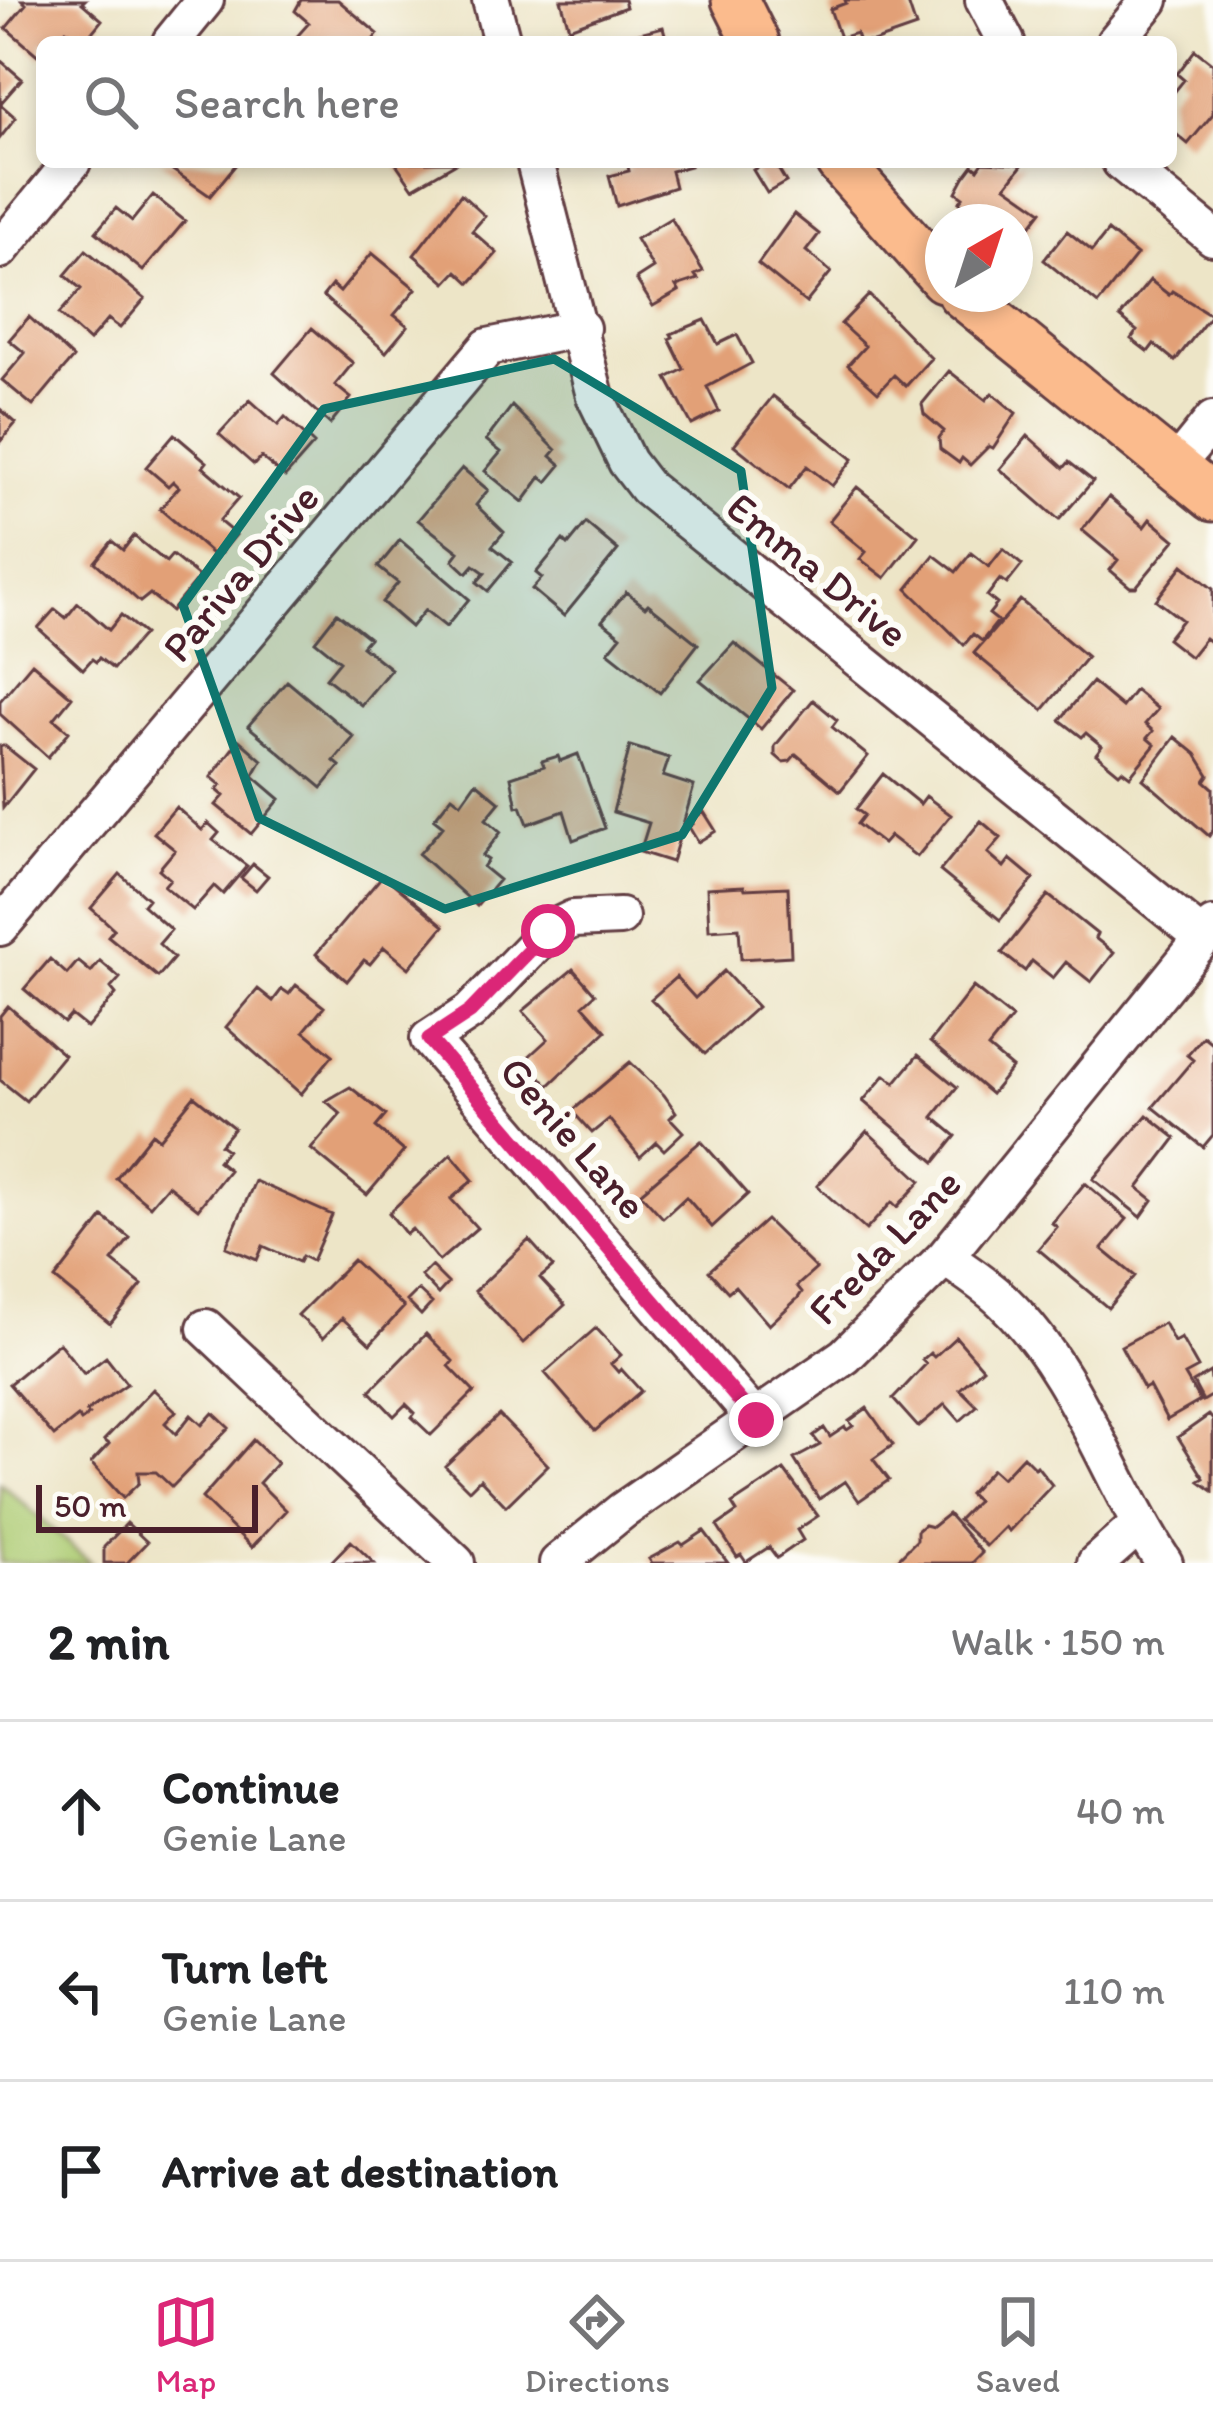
<!DOCTYPE html>
<html lang="en">
<head>
<meta charset="utf-8">
<style>
	:root { --surface:#fff; --page:#f2f2f2; --text:#202124; --muted:#757577; --line:#e0e0e0; --accent:#db2777 }
	body { margin:0; font-family:Itim,sans-serif; background:var(--page); color:var(--text) }
	.compass { position:absolute; left:925px; top:204px; width:108px; height:108px; border-radius:50%; background:var(--surface); box-shadow:0 6px 18px #0003; rotate:39deg }
	.scale { position:absolute; left:36px; bottom:30px; width:222px; box-sizing:border-box; padding-left:12px; border:6px solid #4a1f2b; border-top:0; font-size:33px; line-height:42px; white-space:nowrap; color:#4a1f2b; -webkit-text-stroke:9px #fdfcf7; paint-order:stroke }
	.stop { position:absolute; width:36px; height:36px; margin:-27px; border:9px solid #db2777; border-radius:50%; background:#fff }
	.stop.end { background:#db2777; border-color:#fff; box-shadow:0 3px 12px #0008 }
	.list { margin:0; padding:0; list-style:none }
	h2 { display:flex; justify-content:space-between; align-items:center; height:156px; margin:0; padding:0 48px; font-size:51px }
	h2 small { font-size:39px; font-weight:400; color:var(--muted) }
	.list li { display:grid; grid-template-columns:78px 1fr auto; gap:36px; align-items:center; box-sizing:border-box; height:180px; padding:0 48px; border-top:3px solid var(--line) }
	.list b { display:block; font-size:45px; white-space:nowrap }
	.list p { margin:0; font-size:39px; white-space:nowrap; color:var(--muted) }
	.list em { font-size:39px; font-style:normal; color:var(--muted) }
	.icon { flex:none; width:66px; height:66px; fill:none; stroke:currentColor; stroke-width:2; stroke-linecap:round; stroke-linejoin:round }
	.map { position:relative; flex:none; width:1213px; height:1563px; overflow:hidden }
	.search { position:absolute; background:var(--surface); box-shadow:0 6px 18px #0003; left:36px; right:36px; top:36px; height:132px; display:flex; align-items:center; gap:30px; box-sizing:border-box; padding:0 42px; border-radius:18px; color:var(--muted); font-size:45px }
	.sheet { height:696px; background:var(--surface) }
	nav { display:flex; justify-content:space-around; align-items:center; box-sizing:border-box; height:168px; border-top:3px solid var(--line); background:var(--surface); font-size:33px; color:var(--muted) }
	nav a { display:grid; justify-items:center; gap:6px }
	nav .on { color:var(--accent) }
	.map>svg:first-child { display:block }
	.green { fill:#aecc74; stroke:#7c7650; stroke-width:3 }
	.building { fill:#e2a077 }
	.lines { fill:none; stroke-linecap:round; stroke-linejoin:round }
	.minor-casing { stroke:#623d42; stroke-width:42 }
	.major-casing { stroke:#623d42; stroke-width:51 }
	.minor { stroke:#fff; stroke-width:36 }
	.major { stroke:#fbbb8d; stroke-width:45 }
	.route { stroke:#db2777; stroke-width:15 }
	.marked { fill:#0f766e; fill-opacity:0.2; stroke:#0f766e; stroke-width:9; stroke-linejoin:round }
	.labels { text-anchor:middle; stroke-width:12; stroke-linejoin:round; paint-order:stroke }
	.street-label { font-size:42px; fill:#4a1f2b; stroke:#fdfcf7 }
</style>
</head>
<body>
<div class="map">
<svg width="1213" height="1563" viewBox="0 0 1213 1563">
	<rect width="100%" height="100%" fill="#fdfcf7"/>
	<filter id="ink" filterUnits="userSpaceOnUse"><feTurbulence type="fractalNoise" baseFrequency=".00833" numOctaves="2"/><feDisplacementMap in="SourceGraphic" scale="24" xChannelSelector="R" yChannelSelector="G"/><feConvolveMatrix kernelMatrix="1 2 1 2 8 2 1 2 1" color-interpolation-filters="sRGB"/></filter>
	<filter id="wash" filterUnits="userSpaceOnUse"><feTurbulence type="fractalNoise" baseFrequency=".004" numOctaves="4" result="noise"/><feDisplacementMap in="SourceGraphic" scale="48" xChannelSelector="R" yChannelSelector="G"/><feGaussianBlur stdDeviation="2.7" result="paint"/><feColorMatrix in="noise" values="0 0 0 0 0 0 0 0 0 0 0 0 0 0 0 0 0 1.4 0 .05"/><feComposite in="paint" operator="in"/></filter>
	<g filter="url(#wash)">
		<rect width="100%" height="100%" fill="#ede5c7"/>
		<path class="green" d="M0,1483L91,1563H0Z"/>
		<g id="blocks">
			<path class="building" d="M22,0H85L82,3L102,20L84,42L66,30L57,42H42V59L6,28L26,4Z
				M301,0H338L378,34L371,42H292L309,23L295,11Z
				M561,0H624L626,7L569,28Z
				M845,0H907L916,27L873,42H859L856,33L840,38L830,9L846,3Z
				M663,27L667,42H612V40Z
				M1195,50L1213,64V114L1188,144L1171,130V96L1184,80L1177,74Z
				M0,60L22,79L0,104L16,118L0,138Z
				M161,162H238L210,196Z
				M395,162H458L413,188Z
				M627,162H689L690,166L671,171L675,187L617,206L609,176L629,171Z
				M766,162H774L786,182L767,193L753,170Z
				M983,162L1023,164L1006,186L1042,211L1015,246V222H984L959,202L963,197L956,192L964,177L973,165L978,169Z
				M461,194L485,216L472,231L497,253L470,283L457,271L446,283L414,255Z
				M153,195L185,221L143,271L96,232L116,208L132,221Z
				M794,214L819,234L806,251L831,272L806,303L758,264Z
				M671,218L703,271L695,275L698,279L676,286L679,291L653,306L636,279L653,268L636,239Z
				M1067,231L1092,251L1108,231L1137,255L1098,304L1044,260Z
				M86,250L145,299L120,328L108,319L89,341L59,314L81,289L65,275Z
				M372,253L416,289L394,315L408,326L386,352L323,296L332,285L340,292Z
				M1150,280L1169,295L1172,291L1211,315L1175,361L1154,344L1148,352L1131,339L1137,331L1120,317Z
				M869,295L931,358L906,386L894,375L878,392L848,365L865,346L841,324Z
				M29,317L73,358L33,406L2,380L25,353L9,340Z
				M705,320L718,344L737,335L752,363L707,387L719,411L692,425L667,378L684,369L669,339L673,337L671,334Z
				M312,328L353,363L335,385L351,398L330,424L274,373Z
				M949,371L986,400L992,393L1016,413L993,448L989,446L970,465L962,458L959,463L940,449L939,438L944,431L924,414L922,404Z
				M773,396L853,459L832,486L807,466L789,489L734,445Z
				M250,400L278,425L285,417L314,444L285,477L261,457L254,465L219,434Z
				M512,406L556,450L551,456L561,465L547,482L541,477L523,502L485,471L501,452L486,440Z
				M0,409L16,423L0,442Z
				M174,434L207,462L203,467L239,498L219,521L236,535L217,558L160,509L179,487L173,481L168,486L146,467Z
				M1028,436L1064,468L1069,462L1093,481L1059,520L1000,469Z
				M462,468L488,490L476,505L504,532L492,546L512,562L488,591L477,582L485,573L474,565L467,573L453,560L459,552L418,520Z
				M857,487L918,536L885,578L860,559L866,552L829,521Z
				M1109,497L1144,527L1150,519L1175,540L1136,587H1130L1110,570L1118,560L1082,530Z
				M586,523L618,550L564,616L532,589L542,578L536,573L563,540L568,545Z
				M134,536L166,562L172,555L199,577L171,611L150,594L140,602L95,562L112,541L123,550Z
				M400,540L469,599L446,627L425,610L411,627L382,602L398,583L378,567Z
				M1003,549L1022,565L1007,584L1000,579L987,596L997,604L989,614L998,621L982,641L973,634L964,645L907,589L934,555L956,572L971,553L989,567Z
				M1183,565L1213,589V644L1205,638L1190,657L1167,639L1182,620L1156,600Z
				M626,592L645,607L648,604L698,644L660,693L608,652L621,636L602,621Z
				M1020,600L1087,657L1043,710L974,653Z
				M78,603L109,630L121,615L144,634L113,669L99,658L96,662L92,659L83,669L38,628L55,609L66,618Z
				M337,613L369,638L362,646L391,669L361,705L326,678L340,661L315,641Z
				M734,643L793,690L761,729L700,680Z
				M32,663L72,697L54,719L69,732L48,757L0,714V701Z
				M287,681L354,737L334,761L340,766L322,788L248,726Z
				M1092,682L1122,707L1135,690L1158,709L1145,724L1153,731L1147,738L1155,745L1130,776L1122,770L1119,773L1096,754L1102,746L1086,733L1082,737L1060,720Z
				M813,700L837,720L832,727L868,756L840,791L796,754L790,761L783,762L775,755V746Z
				M1175,737L1196,754L1209,775L1205,781L1213,788V830L1209,836L1143,779Z
				M239,740L262,760L253,776L280,799L251,834L216,805L224,796L217,790L221,785L211,777Z
				M0,746H5L34,769L3,808Z
				M630,746L669,758L663,776L694,786L672,862L640,852L649,823L613,812Z
				M578,754L605,828L573,840L564,811L528,824L521,806L517,807L511,777L544,766L542,761L558,756L560,761Z
				M883,774L920,804L926,796L951,815L917,857L890,836L883,844L857,824L864,815L856,809Z
				M476,782L500,802L486,819L501,832L482,856L488,860L483,867L499,880L477,906L419,854L443,826L434,819L452,796L461,803Z
				M176,807L202,830L208,823L219,833L213,840L247,866L223,894L214,886L193,910L164,886L170,879L159,869L175,850L154,833Z
				M704,812L716,831L698,842L689,827L693,824L690,820Z
				M981,821L1001,838L988,853L1004,867L1010,859L1034,879L1000,920L940,871Z
				M253,864L268,876L256,890L241,878Z
				M120,874L148,899L143,905L171,930L159,944L174,958L158,977L108,936L114,929L91,908Z
				M383,875L444,926L409,968L384,947L370,964L364,960L347,981L316,954Z
				M744,886L745,889L788,887L791,956L741,959L739,928L709,930L707,888Z
				M1048,895L1097,934L1095,938L1114,953L1091,982L1066,962L1053,978L1032,961L1025,971L1002,953Z
				M50,959L67,974L78,961L91,972L100,961L120,978L111,988L116,994L87,1028L71,1015L64,1023L24,989Z
				M573,969L595,994L583,1005L606,1031L548,1086L525,1060L548,1039L523,1011Z
				M724,971L757,1007L705,1054L651,999L676,977L695,998Z
				M296,985L324,1007L304,1031L333,1055L301,1094L226,1027L258,989L273,1001L282,989L289,994Z
				M973,987L1012,1018L988,1048L1012,1068L991,1094L930,1042Z
				M8,1006L64,1055L26,1101L0,1080V1016Z
				M1203,1036L1213,1044V1135L1203,1147L1153,1107L1193,1060L1187,1055Z
				M918,1055L957,1087L933,1117L956,1136L935,1162L863,1101L885,1075L895,1083Z
				M630,1062L664,1095L676,1112L670,1118L683,1132L664,1150L656,1142L640,1157L609,1119L592,1133L572,1111Z
				M350,1087L386,1115L376,1127L404,1151L367,1195L311,1149L341,1114L326,1101Z
				M194,1096L234,1128L220,1145L227,1150L218,1161L229,1170L198,1209L168,1185L150,1206L116,1178L152,1133L159,1139Z
				M1147,1115L1176,1138L1138,1188L1153,1200L1141,1217L1093,1179Z
				M867,1131L921,1181L897,1207L892,1202L866,1230L817,1186Z
				M701,1141L748,1194L712,1227L686,1197L663,1218L640,1193Z
				M451,1154L473,1180L451,1199L477,1228L439,1261L412,1229L406,1234L389,1213Z
				M255,1181L332,1215L312,1261L302,1256L299,1262L263,1246L257,1260L226,1247Z
				M1085,1183L1127,1219L1102,1249L1135,1276L1108,1308L1038,1249L1057,1227L1052,1223Z
				M103,1217L130,1238L112,1261L142,1285L110,1324L55,1279Z
				M766,1220L816,1269L797,1286L802,1292L798,1298L769,1325L735,1286L728,1292L709,1271Z
				M529,1240L553,1267L540,1278L565,1305L523,1343L475,1291Z
				M353,1260L404,1307L370,1344L342,1318L323,1338L298,1315Z
				M431,1266L448,1283L438,1294L421,1276Z
				M418,1290L432,1303L421,1315L407,1301Z
				M1164,1323L1174,1342L1181,1338L1198,1368L1185,1375L1200,1401L1167,1420L1149,1386L1144,1389L1121,1346Z
				M596,1328L621,1355L611,1364L618,1372L621,1369L641,1391L595,1431L545,1373Z
				M426,1334L453,1361L449,1366L474,1392L431,1435L412,1417L415,1413L406,1404L394,1416L370,1391Z
				M956,1337L983,1368L960,1389L977,1406L960,1421L945,1404L918,1427L893,1399L926,1364L922,1360L930,1353L934,1357Z
				M59,1343L84,1374L106,1357L127,1384L86,1412L89,1415L81,1421L78,1417L54,1436L9,1384Z
				M1210,1372L1213,1395L1203,1401L1193,1382Z
				M153,1389L176,1411L165,1423L176,1434L191,1415L202,1425L213,1413L229,1428L172,1487L156,1472H138L139,1483L123,1498L91,1463L109,1444L104,1440Z
				M867,1408L893,1445L873,1459L889,1480L859,1501L845,1481L819,1499L794,1459L820,1445L813,1436L824,1428L830,1437L845,1427L847,1430L853,1426L849,1421Z
				M499,1415L548,1465L506,1506L480,1479L469,1490L445,1466Z
				M1209,1415L1213,1420V1491L1199,1481L1204,1478L1178,1437Z
				M253,1440L277,1463L259,1483L286,1510L252,1547L202,1498Z
				M1023,1456L1035,1468L1037,1466L1052,1485L1009,1531L1005,1527L986,1546L958,1520L977,1501L969,1494L992,1469L1002,1478Z
				M784,1470L818,1516L797,1530L803,1540L777,1558L769,1547L746,1562L741,1555L737,1557L717,1526L737,1512L732,1504Z
				M948,1514L982,1553L972,1563H894L917,1540V1531L924,1525L932,1527Z
				M127,1523L147,1542L127,1563H104V1547Z
				M704,1531L728,1563H652L649,1559L680,1542L683,1545Z
				M351,1541L374,1563H330Z"/>
		</g>
	</g>
	<g filter="url(#ink)">
		<use href="#blocks" fill-opacity="0" stroke="#623d42" stroke-width="3"/>
		<g class="lines">
			<defs>
				<path id="minor" d="M491,0L502,42
					M984,0L1006,42
					M171,42L205,0
					M1115,42L1150,0
					M535,162L595,396L627,462L647,488L1203,938
					M1121,162L1213,237
					M0,250L72,162
					M1175,467L1213,420
					M620,917L573,919L548,931L470,1012L429,1039L756,1420
					M0,927L488,347L581,328
					M945,1257C965,1272 987,1285 1004,1302C1077,1372 1109,1480 1164,1563
					M206,1328L456,1563
					M558,1563L622,1511L845,1356L945,1257L1213,926
					M1096,1563L1139,1525"/>
				<path id="major" d="M735,0L756,42
					M839,162L943,279
					M961,294L1213,498"/>
			</defs>
			<use href="#minor" class="minor-casing"/>
			<use href="#major" class="major-casing"/>
			<use href="#minor" class="minor"/>
			<use href="#major" class="major"/>
		</g>
	</g>
	<g class="lines" filter="url(#ink)">
		<path class="route" d="M548,931L470,1012L429,1039L756,1420"/>
	</g>
	<path class="marked" d="M554,359L741,471L772,688L682,835L445,909L259,818L183,605L324,409Z"/>
	<g class="labels">
		<g class="street-label">
			<text transform="translate(818 569) rotate(39)" y="15">Emma Drive</text>
			<text transform="translate(240 572) rotate(-50)" y="15">Pariva Drive</text>
			<text transform="translate(574 1137) rotate(49)" y="15">Genie Lane</text>
			<text transform="translate(884 1246) rotate(-46)" y="15">Freda Lane</text>
		</g>
	</g>
</svg>
<svg class="compass" viewBox="-18 -18 36 36"><path d="M0-13l5 13h-10z" fill="#e53935"/><path d="M0 13l5-13h-10z" fill="#757577"/></svg>
<div class="scale">50 m</div>
<div class="stop" style="left:548px;top:931px"></div>
<div class="stop end" style="left:756px;top:1420px"></div>
<div class="search"><svg class="icon" aria-label="search" viewBox="0 0 24 24"><circle cx="10" cy="10" r="6"/><path d="M15 15l6 6"/></svg>Search here</div>
</div>
<section class="sheet">
<h2>2 min<small>Walk · 150 m</small></h2>
<ul class="list">
<li><svg class="icon" aria-label="ahead" viewBox="0 0 24 24"><path d="M12 20V5M6 11l6-6 6 6"/></svg><div><b>Continue</b><p>Genie Lane</p></div><em>40 m</em></li>
<li><svg class="icon" aria-label="left" viewBox="0 0 24 24"><path d="M17 20v-9H6M10 6l-5 5 5 5"/></svg><div><b>Turn left</b><p>Genie Lane</p></div><em>110 m</em></li>
<li><svg class="icon" aria-label="arrive" viewBox="0 0 24 24"><path d="M6 21V4h12l-3 4 3 4H6"/></svg><div><b>Arrive at destination</b></div></li>
</ul>
</section>
<nav>
<a class="on"><svg class="icon" aria-label="map" viewBox="0 0 24 24"><path d="M3 6l6-2 6 2 6-2v14l-6 2-6-2-6 2zM9 4v14M15 6v14"/></svg>Map</a>
<a><svg class="icon" aria-label="directions" viewBox="0 0 24 24"><path d="M12 3l9 9-9 9-9-9zM9 14v-3h6M13 9l2 2-2 2"/></svg>Directions</a>
<a><svg class="icon" aria-label="saved" viewBox="0 0 24 24"><path d="M7 4h10v16l-5-4-5 4z"/></svg>Saved</a>
</nav>
</body>
</html>
